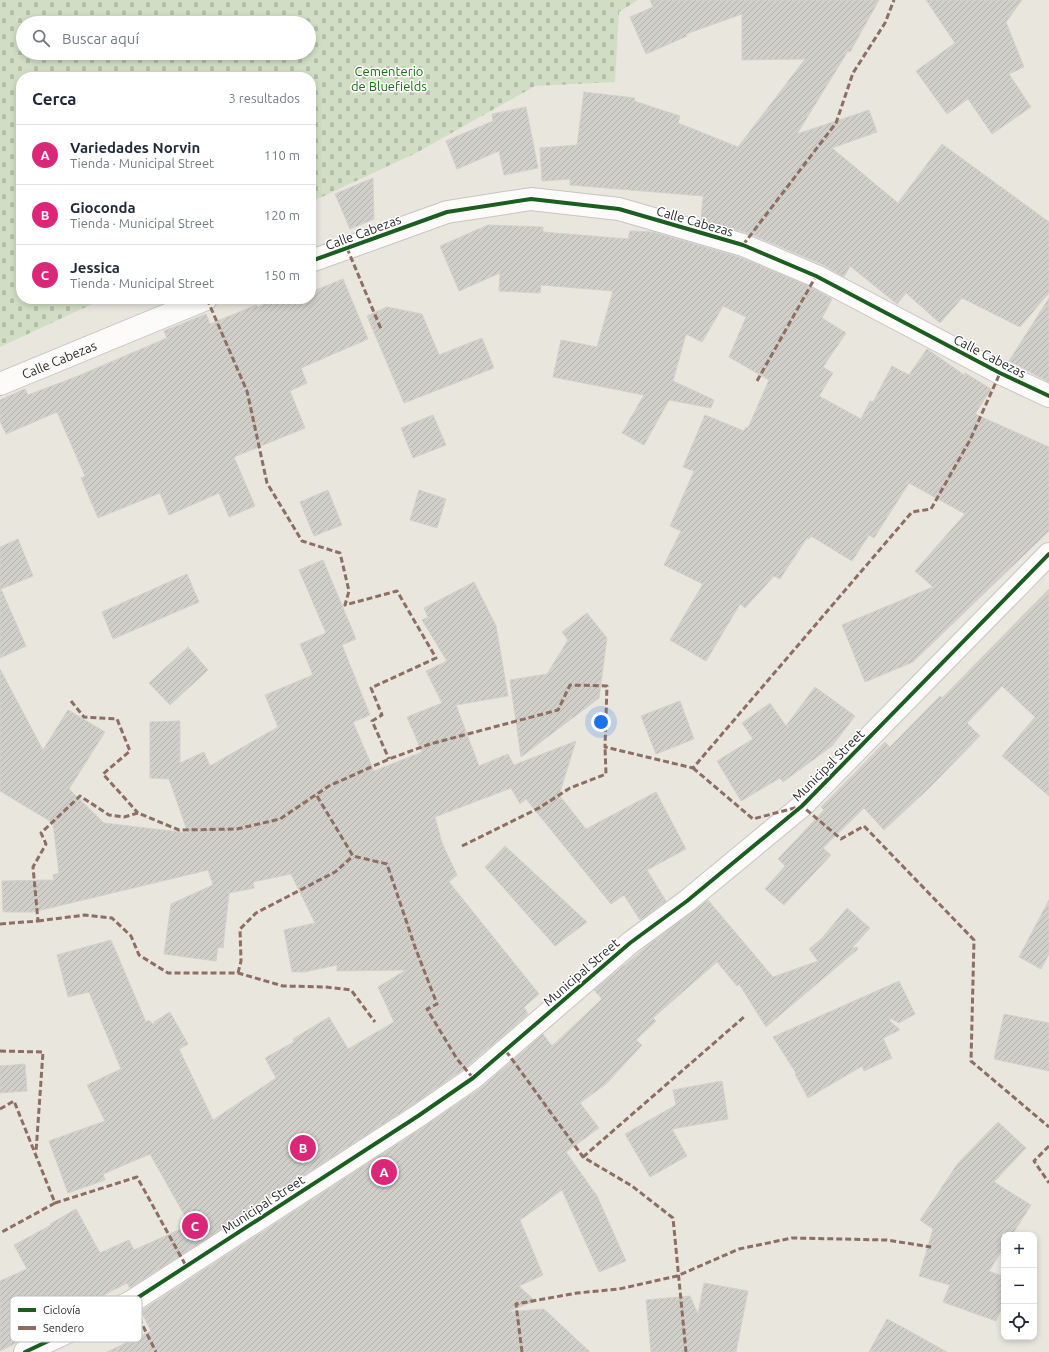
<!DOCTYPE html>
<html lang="es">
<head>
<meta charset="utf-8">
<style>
	:root { --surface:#fff; --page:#f6f6f7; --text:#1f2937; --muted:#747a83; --line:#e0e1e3; --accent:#db2777 }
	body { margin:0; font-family:Ubuntu,sans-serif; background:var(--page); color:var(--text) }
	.controls { position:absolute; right:12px; bottom:12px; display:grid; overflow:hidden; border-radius:8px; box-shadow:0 2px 6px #0003 }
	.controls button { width:36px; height:36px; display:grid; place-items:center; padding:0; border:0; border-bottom:1px solid var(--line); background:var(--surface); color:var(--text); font:20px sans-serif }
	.you { position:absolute; left:601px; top:722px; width:14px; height:14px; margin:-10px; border:3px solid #fff; border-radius:50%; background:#1a73e8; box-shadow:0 0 0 6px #1a73e833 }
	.badge { display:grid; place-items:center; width:26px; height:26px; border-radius:50%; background:var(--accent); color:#fff; font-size:13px; font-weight:700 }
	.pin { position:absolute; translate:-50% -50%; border:2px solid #fff; box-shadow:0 1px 4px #0006 }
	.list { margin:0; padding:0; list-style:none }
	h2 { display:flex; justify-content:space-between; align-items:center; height:52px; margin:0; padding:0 16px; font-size:17px }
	h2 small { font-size:13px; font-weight:400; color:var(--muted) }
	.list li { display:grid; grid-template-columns:26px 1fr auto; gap:12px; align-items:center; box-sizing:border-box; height:60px; padding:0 16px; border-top:1px solid var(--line) }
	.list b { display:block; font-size:15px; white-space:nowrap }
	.list p { margin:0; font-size:13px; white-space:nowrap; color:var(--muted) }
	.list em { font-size:13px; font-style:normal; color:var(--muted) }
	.icon { flex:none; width:22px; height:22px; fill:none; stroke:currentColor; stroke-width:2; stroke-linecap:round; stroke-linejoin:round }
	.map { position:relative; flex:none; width:1049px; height:1352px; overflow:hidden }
	.search { position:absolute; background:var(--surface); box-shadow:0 2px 6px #0003; left:16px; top:16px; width:300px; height:44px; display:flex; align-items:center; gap:10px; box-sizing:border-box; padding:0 14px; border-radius:22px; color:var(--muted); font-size:15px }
	.panel { position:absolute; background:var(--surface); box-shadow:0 2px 6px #0003; left:16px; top:72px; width:300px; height:232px; border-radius:16px }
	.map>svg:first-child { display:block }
	.cemetery { fill:url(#cemetery-stones); fill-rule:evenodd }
	.building { fill:url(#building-hatch); stroke:#d4d1cb }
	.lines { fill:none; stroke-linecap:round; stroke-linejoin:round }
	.minor-casing { stroke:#c6c5c4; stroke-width:24 }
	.minor { stroke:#fcfbfa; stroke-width:22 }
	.quiet { stroke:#8d6e63; stroke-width:3; stroke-dasharray:6 3; stroke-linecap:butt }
	.cycleway-casing { stroke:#fff; stroke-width:6 }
	.cycleway { stroke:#1b5e20; stroke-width:4 }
	.labels { text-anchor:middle; stroke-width:3; stroke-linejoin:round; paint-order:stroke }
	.park-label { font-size:13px; fill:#1b6c14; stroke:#fff }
	.street-label { font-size:13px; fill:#292929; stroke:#fff }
	.key { fill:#fff; stroke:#bfbfbf; stroke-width:1 }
	.key-label { font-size:11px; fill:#292929 }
</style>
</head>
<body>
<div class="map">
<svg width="1049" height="1352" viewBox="0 0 1049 1352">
	<defs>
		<pattern id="cemetery-stones" width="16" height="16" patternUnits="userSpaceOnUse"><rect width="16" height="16" fill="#d1dec5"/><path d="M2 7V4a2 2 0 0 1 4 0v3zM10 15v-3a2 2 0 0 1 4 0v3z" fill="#b3bea9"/></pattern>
		<pattern id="building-hatch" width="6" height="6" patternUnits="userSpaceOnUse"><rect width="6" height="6" fill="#d1cfca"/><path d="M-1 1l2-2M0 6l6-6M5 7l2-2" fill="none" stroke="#b3b2ae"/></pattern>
	</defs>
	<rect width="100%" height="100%" fill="#e9e6de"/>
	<path class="cemetery" d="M0,0H638L619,12L615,82L535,86L416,153L311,202V77H21V299H103L0,347ZM23,23H309V53H23Z"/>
	<path class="building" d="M650,0H879L850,52L848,51L797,134L869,110L877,132L832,148L898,203L942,144L1049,222V293L1020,327L962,298L940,323L906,293L897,304L850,266L844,277L821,264L748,233L701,220L703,196L570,185V179L542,181L540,148L577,145L584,92L635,98L634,101L680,116L678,123L738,147L805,59L742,60V14L686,34L687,36L646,54L630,17L653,7Z
		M926,0H1022L1006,22L1024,67L1009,74L1031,107L992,134L968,99L947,114L916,71L955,43Z
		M526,107L538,168L504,175L499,151L457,169L446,141L493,121L492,114Z
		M373,178L374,219L350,229L335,194Z
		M488,225L543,227V232L628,239L630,231L653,232L739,257L811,287L832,299L822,318L846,333L823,367L833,373L819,396L861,419L870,401L873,402L892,366L909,375L927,349L964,375L965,373L991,389L975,414L1049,447V531L913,662L865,682L842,625L933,587L915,571L965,514L909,483L874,538L869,535L852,561L811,536L809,539L807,538L780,579L774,576L745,608L740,604L706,661L670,640L703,584L664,565L681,531L670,526L694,471L683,467L705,415L744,431L746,427L748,428L769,380L729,357L746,317L723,306L702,342L686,334L673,381L714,400L711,408L669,400L644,445L622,433L644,395L553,377L561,340L597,347L613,291L541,285L540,293L499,291L500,273L459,291L440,246Z
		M343,279L368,339L301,368L307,383L290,391L305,428L234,457L255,506L229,517L219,493L169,515L160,493L98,518L81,478L85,476L57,412L6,434L0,421V400L25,389L28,395L78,376L167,338L164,331L206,314L210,324L256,305L258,307L277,299H311V292Z
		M1049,298V382L1009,361Z
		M387,307L422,314L439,355L482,338L494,368L404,403L367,316Z
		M433,415L446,445L413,458L401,428Z
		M328,490L342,525L314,536L300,502Z
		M419,490L446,499L437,528L410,520Z
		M18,539L33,576L1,589L26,646L0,658V547Z
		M323,560L356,639L342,645L370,715L353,722L374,771L422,752L407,717L442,703L426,671L447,661L422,620L428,617L424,608L474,582L496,626L508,696L456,705L479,766L508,754L514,765L576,741L559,795L586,829L656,792L686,849L647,870L666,901L640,920L624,895L611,904L526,799L520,804L511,788L435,817L442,843L457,875L449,882L539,994L524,1007L528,1014L465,1068L411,1106L130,1288L127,1283L25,1336L26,1338L0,1351V1281L27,1269L14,1245L51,1225L50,1224L76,1209L100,1253L129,1240L134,1250L190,1225L150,1154L103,1174L105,1180L68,1193L49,1141L105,1121L87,1085L121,1069L89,992L68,997L57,955L111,940L146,1022L149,1020L154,1025V1022L170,1012L188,1044L179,1049L213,1120L276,1078L265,1058L294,1042L293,1039L329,1017L348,1049L394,1022L378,987L406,970L337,971V965L304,972H292L284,930L315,923L291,874L253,882L254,888L229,893L223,948L218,947L216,961L164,954L171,904L213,885L208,870L33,912H3L2,881L54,880L53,875L59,873L53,823L0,791V669L43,750L68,710L105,732L69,789L104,823L188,833L169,779L150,778V722L180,721V763L204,752L210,766L278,727L265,695L313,675L300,644L326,633L299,570Z
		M187,574L199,602L113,639L102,612Z
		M1049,589V796L1002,756L1035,717L1002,686L967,723L980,736L928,789L884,830L864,808L823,848L831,855L784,905L765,889L785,866L778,859L824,810L821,807L885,742L890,747L940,696L942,698Z
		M587,613L607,638L599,698L521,757L510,680L547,674L568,640L562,632Z
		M188,647L208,670L170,705L149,683Z
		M815,687L855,716L832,746L783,782L780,778L741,801L717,761L753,739L742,723L770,703L786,726Z
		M680,701L694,739L656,754L641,716Z
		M505,846L587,922L555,946L485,867Z
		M708,900L773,977L818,961L809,949L822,938L847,908L870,928L852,948L857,947L858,949L766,1027L739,984L737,986L717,962L653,1018L656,1021L636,1040L642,1045L606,1084L580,1103L599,1128L566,1152L597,1196L626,1261L599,1272L562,1190L520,1220L543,1275L519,1286L535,1301L507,1312L544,1309L590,1352H107L151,1331L141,1311L425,1126L481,1088L543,1034L552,1046L602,999L594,990L650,944Z
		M1049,900V954L1041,969L1019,957Z
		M899,981L915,1014L899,1023L890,1018L889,1020L900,1030L883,1038L892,1058L864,1071L862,1066L808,1098L795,1074L796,1073L773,1037Z
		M1004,1014L1049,1023V1071L994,1059Z
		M25,1064L27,1091L0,1093V1066Z
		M722,1081L728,1119L672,1129L687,1156L650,1177L625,1134L676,1105L673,1090Z
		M998,1122L1026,1148L994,1182L1031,1205L1012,1235H1004V1247L989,1271L1004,1277V1302L996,1321L943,1302L950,1285L919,1276L933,1229L920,1220L958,1163Z
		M704,1283L748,1291L736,1352H651L646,1300L690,1296L698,1314Z
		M887,1319L902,1327L947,1352H869Z"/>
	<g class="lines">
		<defs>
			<g id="minor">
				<path d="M311,261L447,212L531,199L619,209L743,245L816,276L1000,373L1049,396"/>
				<path id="s1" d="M0,384L206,299"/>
				<path d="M25,1352L131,1302L418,1116L473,1078L630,943L687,901L802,806L1049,554"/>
			</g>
		</defs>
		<use href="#minor" class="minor-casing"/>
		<use href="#minor" class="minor"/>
		<path class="quiet" d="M743,245L836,123L853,73L885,23L894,0
			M347,248L381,329
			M207,299L247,391L267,483L302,541L340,553L349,591L345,605L397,591L436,658L371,688L382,715L372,721L389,759
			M757,381L816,276
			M71,701L84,717L117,719L130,751L103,774L138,813
			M693,768L753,819L802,806L841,839L864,826L974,940L971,1061L1049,1127
			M317,796L353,856L387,864L415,947L437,1004L427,1009L457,1059L473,1078
			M462,846L539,808L570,788L606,774L605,747
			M38,921L85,915L112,918L131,936L139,955L168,973H238L283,986L326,987L351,990L375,1022
			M0,924L38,921L33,867L46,844L41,833L80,796L109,815L124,817L138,813L179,830L237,829L280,819L329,786L389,759L430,744L558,710L570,685L607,686L605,747L693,768L912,512L931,509L970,440L1000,373
			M238,973L241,961L240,929L256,913L335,872L353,856
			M0,1051L43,1052L36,1152
			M506,1051L583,1157L632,1186L673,1218L686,1352
			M0,1109L14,1101L55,1203L0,1233
			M1049,1146L1034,1161L1049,1183
			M583,1157L744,1017
			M55,1203L137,1177L186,1266
			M131,1302L156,1352
			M522,1352L516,1304L577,1293L619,1289L677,1276L739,1249L792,1238L887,1240L931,1247"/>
		<defs>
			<path id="cycleway" d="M311,261L447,212L531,199L619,209L743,245L816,276L1000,373L1049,396
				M25,1352L131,1302L418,1116L473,1078L630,943L687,901L802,806L1049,554"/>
		</defs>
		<use href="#cycleway" class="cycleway-casing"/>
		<use href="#cycleway" class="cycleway"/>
	</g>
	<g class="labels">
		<g class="park-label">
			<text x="389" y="76">Cementerio<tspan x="389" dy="15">de Bluefields</tspan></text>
		</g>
		<g class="street-label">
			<text transform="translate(695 221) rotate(16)" y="5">Calle Cabezas</text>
			<text transform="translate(363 232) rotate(-20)" y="5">Calle Cabezas</text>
			<text transform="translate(990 356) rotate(27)" y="5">Calle Cabezas</text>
			<text dy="5" stroke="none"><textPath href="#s1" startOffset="64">Calle Cabezas</textPath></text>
			<text transform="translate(828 765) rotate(-45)" y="5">Municipal Street</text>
			<text transform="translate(581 972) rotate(-41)" y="5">Municipal Street</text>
			<text transform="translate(263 1204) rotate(-33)" y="5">Municipal Street</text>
		</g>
	</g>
	<rect x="10" y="1296" width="132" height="46" rx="6" class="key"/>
	<rect x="18" y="1308" width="18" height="4" fill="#1b5e20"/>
	<rect x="18" y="1326" width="18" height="4" fill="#8d6e63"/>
	<g class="key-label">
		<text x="43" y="1314">Ciclovía</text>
		<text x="43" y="1332">Sendero</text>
	</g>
</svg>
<div class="controls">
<button>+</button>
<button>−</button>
<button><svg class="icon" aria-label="locate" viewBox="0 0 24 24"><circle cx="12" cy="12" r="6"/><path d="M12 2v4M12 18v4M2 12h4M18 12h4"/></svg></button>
</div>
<div class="you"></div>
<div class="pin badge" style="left:384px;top:1172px">A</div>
<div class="pin badge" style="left:303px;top:1148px">B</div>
<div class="pin badge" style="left:195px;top:1226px">C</div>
<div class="search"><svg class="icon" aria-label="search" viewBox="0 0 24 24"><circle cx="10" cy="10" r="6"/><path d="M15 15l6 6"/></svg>Buscar aquí</div>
<section class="panel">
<h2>Cerca<small>3 resultados</small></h2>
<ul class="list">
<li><span class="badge">A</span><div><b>Variedades Norvin</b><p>Tienda · Municipal Street</p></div><em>110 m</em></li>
<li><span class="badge">B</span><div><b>Gioconda</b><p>Tienda · Municipal Street</p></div><em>120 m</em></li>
<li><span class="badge">C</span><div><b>Jessica</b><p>Tienda · Municipal Street</p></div><em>150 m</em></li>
</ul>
</section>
</div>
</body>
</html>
